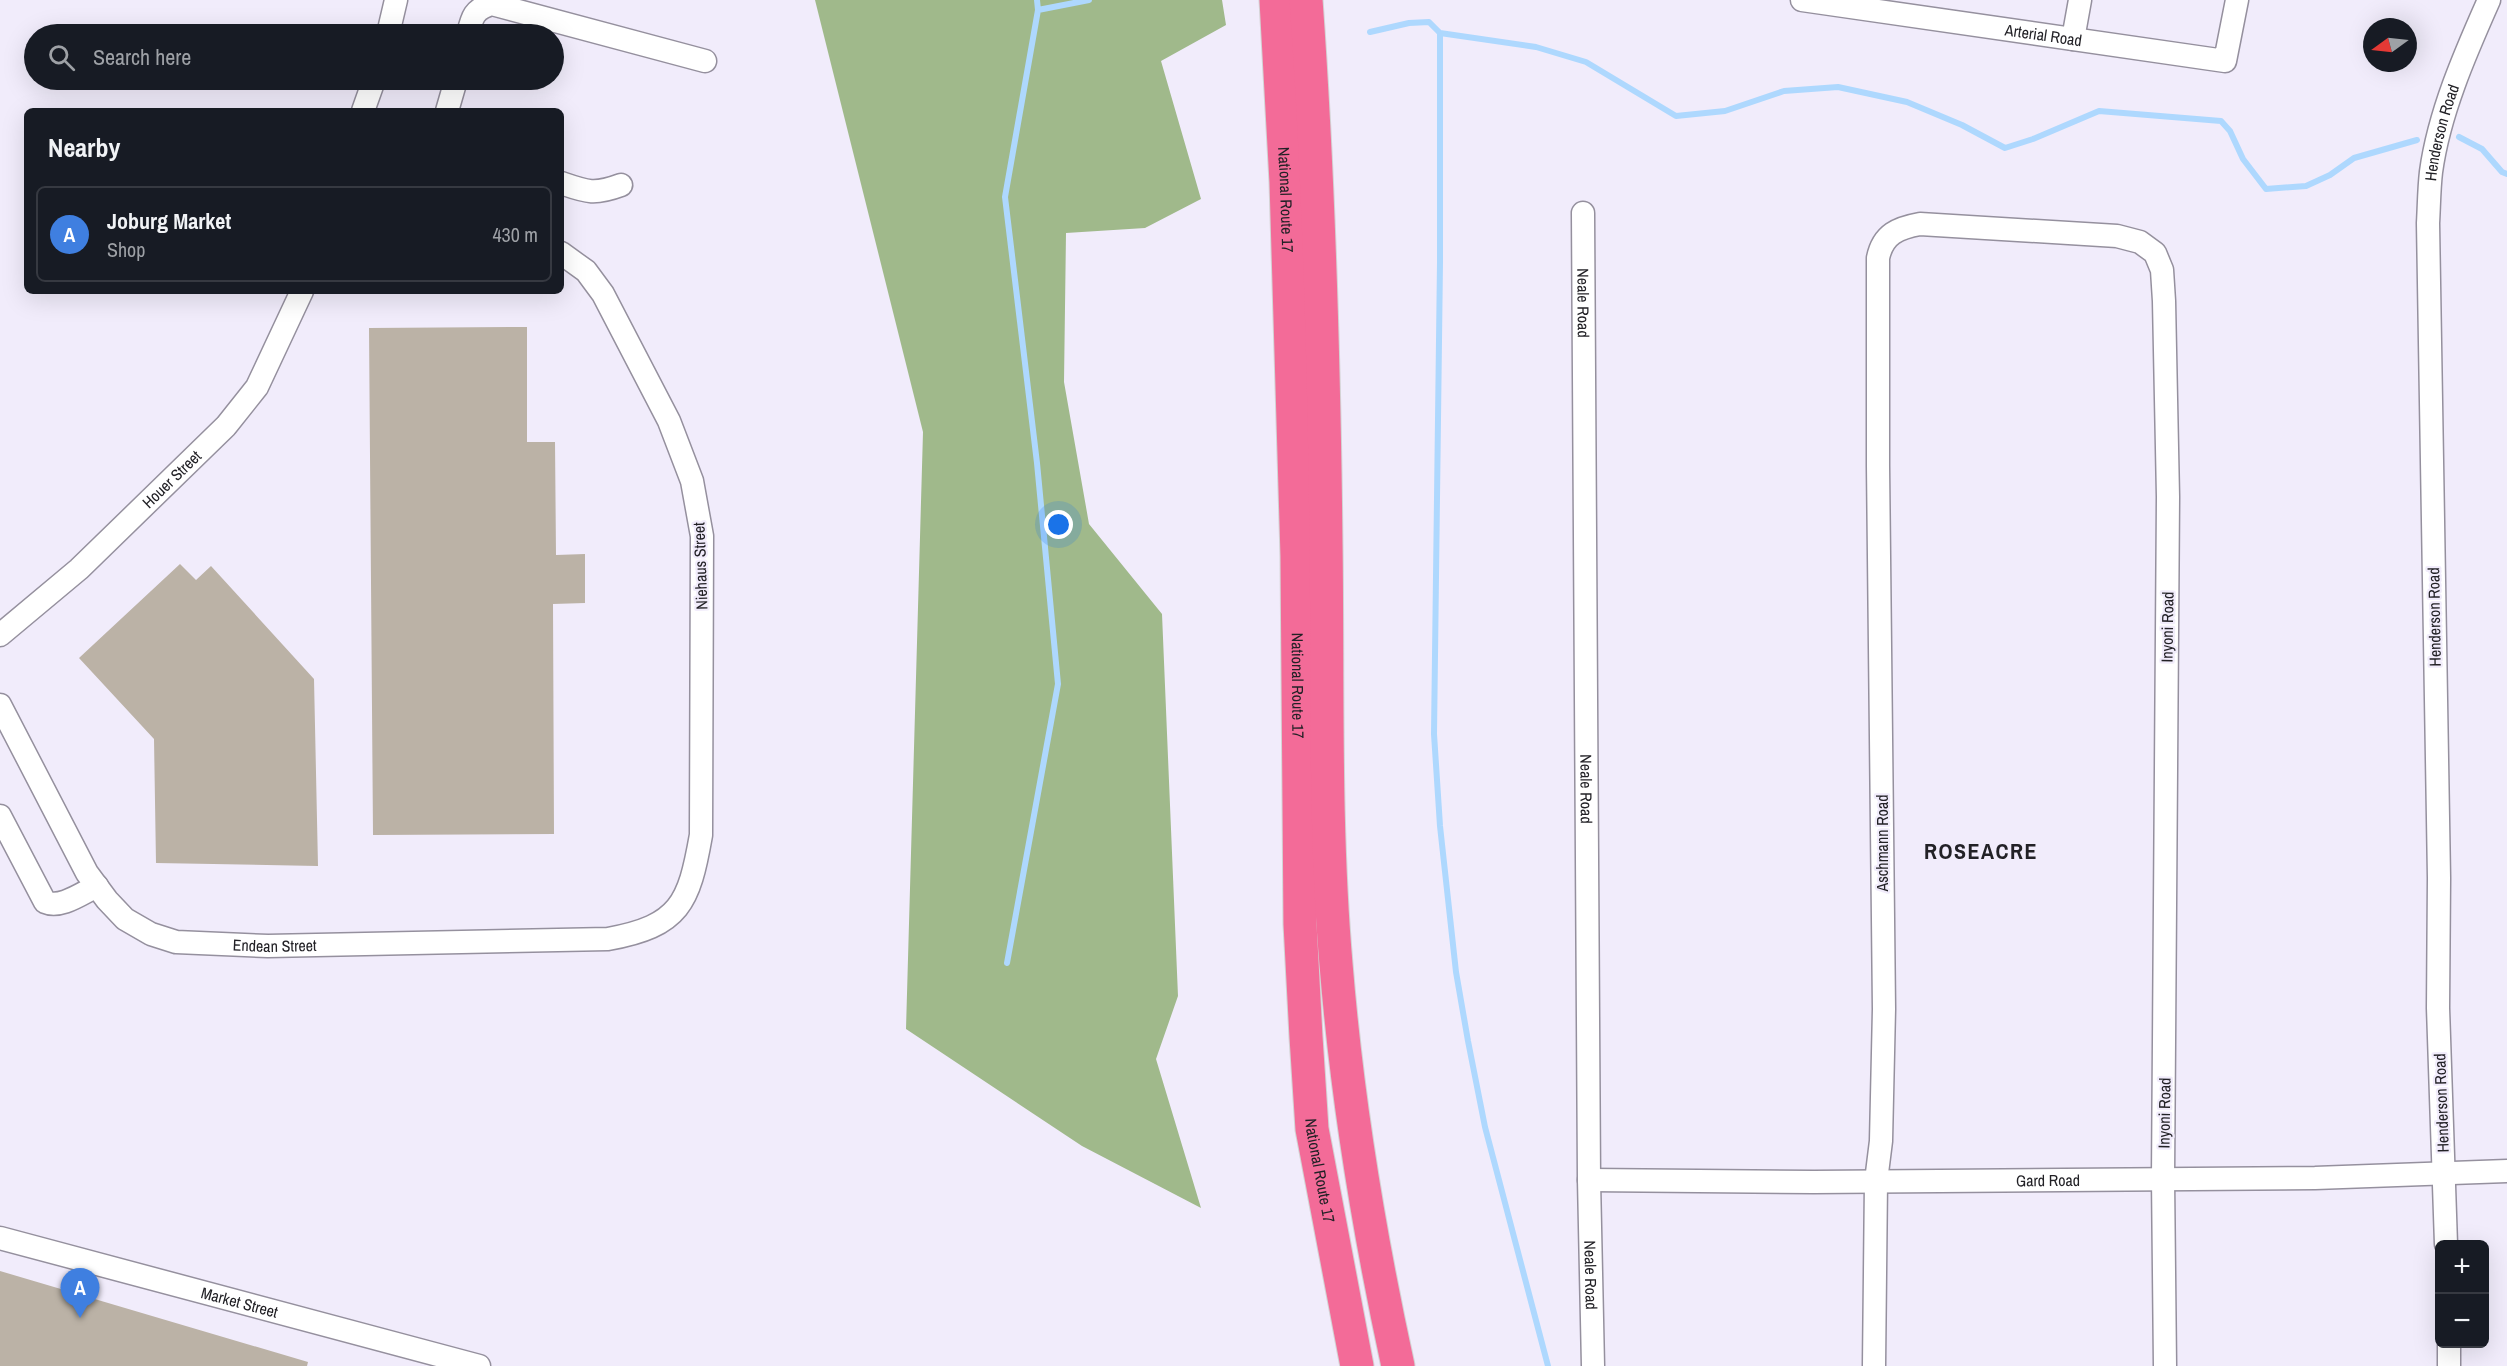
<!DOCTYPE html>
<html lang="en">
<head>
<meta charset="utf-8">
<style>
	:root { --surface:#171b24; --page:#242831; --text:#f1f3f6; --muted:#9ea1a6; --line:#363941; --accent:#99b5ae }
	body { margin:0; font-family:"Archivo Narrow",sans-serif; background:var(--page); color:var(--text) }
	.controls { position:absolute; right:18px; bottom:18px; display:grid; overflow:hidden; border-radius:9px; box-shadow:0 6px 24px #0002 }
	.controls button { width:54px; height:54px; display:grid; place-items:center; padding:0; border:0; border-bottom:2px solid var(--line); background:var(--surface); color:var(--text); font:30px sans-serif }
	.compass { position:absolute; left:2363px; top:18px; width:54px; height:54px; border-radius:50%; background:var(--surface); box-shadow:0 6px 24px #0002; rotate:255deg }
	.you { position:absolute; left:1059px; top:525px; width:21px; height:21px; margin:-15px; border:4px solid #fff; border-radius:50%; background:#1a73e8; box-shadow:0 0 0 9px #1a73e833 }
	.badge { display:grid; place-items:center; width:39px; height:39px; border-radius:50%; background:var(--accent); color:#fff; font-size:20px; font-weight:700 }
	.pin { position:absolute; translate:-50% -50px; filter:drop-shadow(0 2px 3px #0008) }
	.pin::after { content:''; position:absolute; top:32px; width:21px; height:18px; background:inherit; clip-path:polygon(0 0,100% 0,50% 100%) }
	.list { margin:0; padding:0; list-style:none }
	h2 { display:flex; justify-content:space-between; align-items:center; height:78px; margin:0; padding:0 24px; font-size:26px }
	h2 small { font-size:20px; font-weight:400; color:var(--muted) }
	.list li { display:grid; grid-template-columns:39px 1fr auto; gap:18px; align-items:center; box-sizing:border-box; height:96px; margin:0 12px 12px; padding:0 12px; border:2px solid var(--line); border-radius:9px }
	.list b { display:block; font-size:22px; white-space:nowrap }
	.list p { margin:0; font-size:20px; white-space:nowrap; color:var(--muted) }
	.list em { font-size:20px; font-style:normal; color:var(--muted) }
	.icon { flex:none; width:33px; height:33px; fill:none; stroke:currentColor; stroke-width:2; stroke-linecap:round; stroke-linejoin:round }
	.map { position:relative; flex:none; width:2507px; height:1366px; overflow:hidden }
	.search { position:absolute; background:var(--surface); box-shadow:0 6px 24px #0002; left:24px; top:24px; width:540px; height:66px; display:flex; align-items:center; gap:15px; box-sizing:border-box; padding:0 21px; border-radius:33px; color:var(--muted); font-size:22px }
	.panel { position:absolute; background:var(--surface); box-shadow:0 6px 24px #0002; left:24px; top:108px; width:540px; height:186px; border-radius:9px }
	.map>svg:first-child { display:block }
	.forest { fill:#a0b98b }
	.lines { fill:none; stroke-linecap:round; stroke-linejoin:round }
	.stream { stroke:#aed8fe; stroke-width:6 }
	.building { fill:#bbb2a6 }
	.minor-casing { stroke:#95909e; stroke-width:25 }
	.highway-casing { stroke:#d3d3d4; stroke-width:35 }
	.minor { stroke:#fff; stroke-width:22 }
	.highway { stroke:#f36b98; stroke-width:33 }
	.labels { text-anchor:middle; stroke-width:4.5; stroke-linejoin:round; paint-order:stroke }
	.street-label { font-size:16px; fill:#222126; stroke:#f1ecfb }
	.district-label { font-size:22px; font-weight:bold; letter-spacing:1.5px; fill:#222126; stroke:#f1ecfb }
</style>
</head>
<body>
<div class="map">
<svg width="2507" height="1366" viewBox="0 0 2507 1366">
	<rect width="100%" height="100%" fill="#f1ecfb"/>
	<path class="forest" d="M815,0H1222L1226,25L1161,61L1201,199L1145,228L1066,233L1064,382L1089,524L1162,614L1178,996L1156,1059L1201,1208L1082,1146L906,1029L923,432Z"/>
	<g class="lines">
		<path class="stream" d="M1038,10L1089,0
			M1370,32L1409,23L1429,22L1440,33L1536,47L1586,62L1676,116L1725,111L1784,91L1838,87L1907,102L1962,125L2005,148L2033,139L2099,111L2221,121L2230,131L2243,159L2266,189L2306,186L2330,175L2354,158L2417,140
			M1440,33V262L1434,734L1440,826L1456,972L1468,1041L1485,1127L1548,1366
			M2459,137L2482,149L2502,172L2507,174
			M1007,963L1058,684L1037,463L1005,197L1038,10L1037,0"/>
	</g>
	<path class="building" d="M527,327V442H555L556,555L585,554V603L553,604L554,834L373,835L369,328Z
		M180,564L196,580L211,566L314,679L318,866L156,863L154,739L79,658Z
		M0,1271L308,1362L307,1366H0Z"/>
	<g class="lines">
		<defs>
			<g id="minor">
				<path id="s1" d="M1802,0L2225,61L2237,0"/>
				<path d="M388,34L396,0"/>
				<path d="M468,34C472,17 474,9 492,4L705,61"/>
				<path d="M2073,39L2080,0"/>
				<path d="M363,111L374,80"/>
				<path d="M447,111L456,80"/>
				<path d="M561,183C587,192 594,195 621,185"/>
				<path id="s2" d="M1583,213L1589,1180L1593,1366"/>
				<path id="s3" d="M0,635L79,569L226,426L257,387L302,291"/>
				<path id="s4" d="M0,705L87,873L107,900L125,919L151,934L176,942L268,946L608,939C680,926 689,903 701,835L702,536L692,481L669,421L603,294L586,271L561,253"/>
				<path d="M0,816L45,902C61,909 82,893 97,886"/>
				<path id="s5" d="M1589,1180L1814,1182L2315,1178L2507,1171"/>
				<path id="s6" d="M0,1238L479,1366"/>
				<path id="s7" d="M2446,1244L2438,1008L2439,878L2428,223C2429,207 2429,189 2431,172C2439,113 2465,54 2489,0"/>
				<path d="M2449,1344V1366"/>
				<path d="M1874,1366L1876,1181L1881,1141L1884,1009L1878,466V258C1883,234 1898,228 1920,224L2117,236L2140,242L2155,253L2162,270L2164,301L2168,497L2163,1178L2165,1366"/>
			</g>
			<g id="highway">
				<path id="s8" d="M1276,0L1286,182L1297,556L1300,924L1306,1037L1312,1129L1357,1366"/>
				<path d="M1306,0C1319,181 1324,362 1326,544C1328,684 1324,825 1336,964C1347,1100 1369,1233 1398,1366"/>
			</g>
		</defs>
		<use href="#minor" class="minor-casing"/>
		<use href="#highway" class="highway-casing"/>
		<use href="#minor" class="minor"/>
		<use href="#highway" class="highway"/>
	</g>
	<g class="labels">
		<g class="street-label">
			<text dy="6" stroke="none"><textPath href="#s1" startOffset="244">Arterial Road</textPath></text>
			<text dy="6" stroke="none"><textPath href="#s7" startOffset="1113">Henderson Road</textPath></text>
			<text dy="6" stroke="none"><textPath href="#s8" startOffset="200">National Route 17</textPath></text>
			<text dy="6" stroke="none"><textPath href="#s2" startOffset="90">Neale Road</textPath></text>
			<text dy="6" stroke="none"><textPath href="#s3" startOffset="232">Houer Street</textPath></text>
			<text transform="translate(700 566) rotate(-92)" y="6">Niehaus Street</text>
			<text transform="translate(2434 617) rotate(-91)" y="6">Henderson Road</text>
			<text transform="translate(2167 627) rotate(-89)" y="6">Inyoni Road</text>
			<text dy="6" stroke="none"><textPath href="#s8" startOffset="686">National Route 17</textPath></text>
			<text dy="6" stroke="none"><textPath href="#s2" startOffset="576">Neale Road</textPath></text>
			<text transform="translate(1882 843) rotate(-90)" y="6">Aschmann Road</text>
			<text dy="6" stroke="none"><textPath href="#s4" startOffset="404">Endean Street</textPath></text>
			<text transform="translate(2441 1103) rotate(-92)" y="6">Henderson Road</text>
			<text transform="translate(2164 1113) rotate(-89)" y="6">Inyoni Road</text>
			<text dy="6" stroke="none"><textPath href="#s8" startOffset="1172">National Route 17</textPath></text>
			<text dy="6" stroke="none"><textPath href="#s5" startOffset="459">Gard Road</textPath></text>
			<text dy="6" stroke="none"><textPath href="#s2" startOffset="1062">Neale Road</textPath></text>
			<text dy="6" stroke="none"><textPath href="#s6" startOffset="248">Market Street</textPath></text>
		</g>
		<g class="district-label">
			<text x="1981" y="859">ROSEACRE</text>
		</g>
	</g>
</svg>
<div class="controls">
<button>+</button>
<button>−</button>
</div>
<svg class="compass" viewBox="-18 -18 36 36"><path d="M0-13l5 13h-10z" fill="#e53935"/><path d="M0 13l5-13h-10z" fill="#9ea1a6"/></svg>
<div class="you"></div>
<div class="pin badge" style="left:80px;top:1318px;background:#3f7fe0">A</div>
<div class="search"><svg class="icon" aria-label="search" viewBox="0 0 24 24"><circle cx="10" cy="10" r="6"/><path d="M15 15l6 6"/></svg>Search here</div>
<section class="panel">
<h2>Nearby<small></small></h2>
<ul class="list">
<li><span class="badge" style="background:#3f7fe0">A</span><div><b>Joburg Market</b><p>Shop</p></div><em>430 m</em></li>
</ul>
</section>
</div>
</body>
</html>
